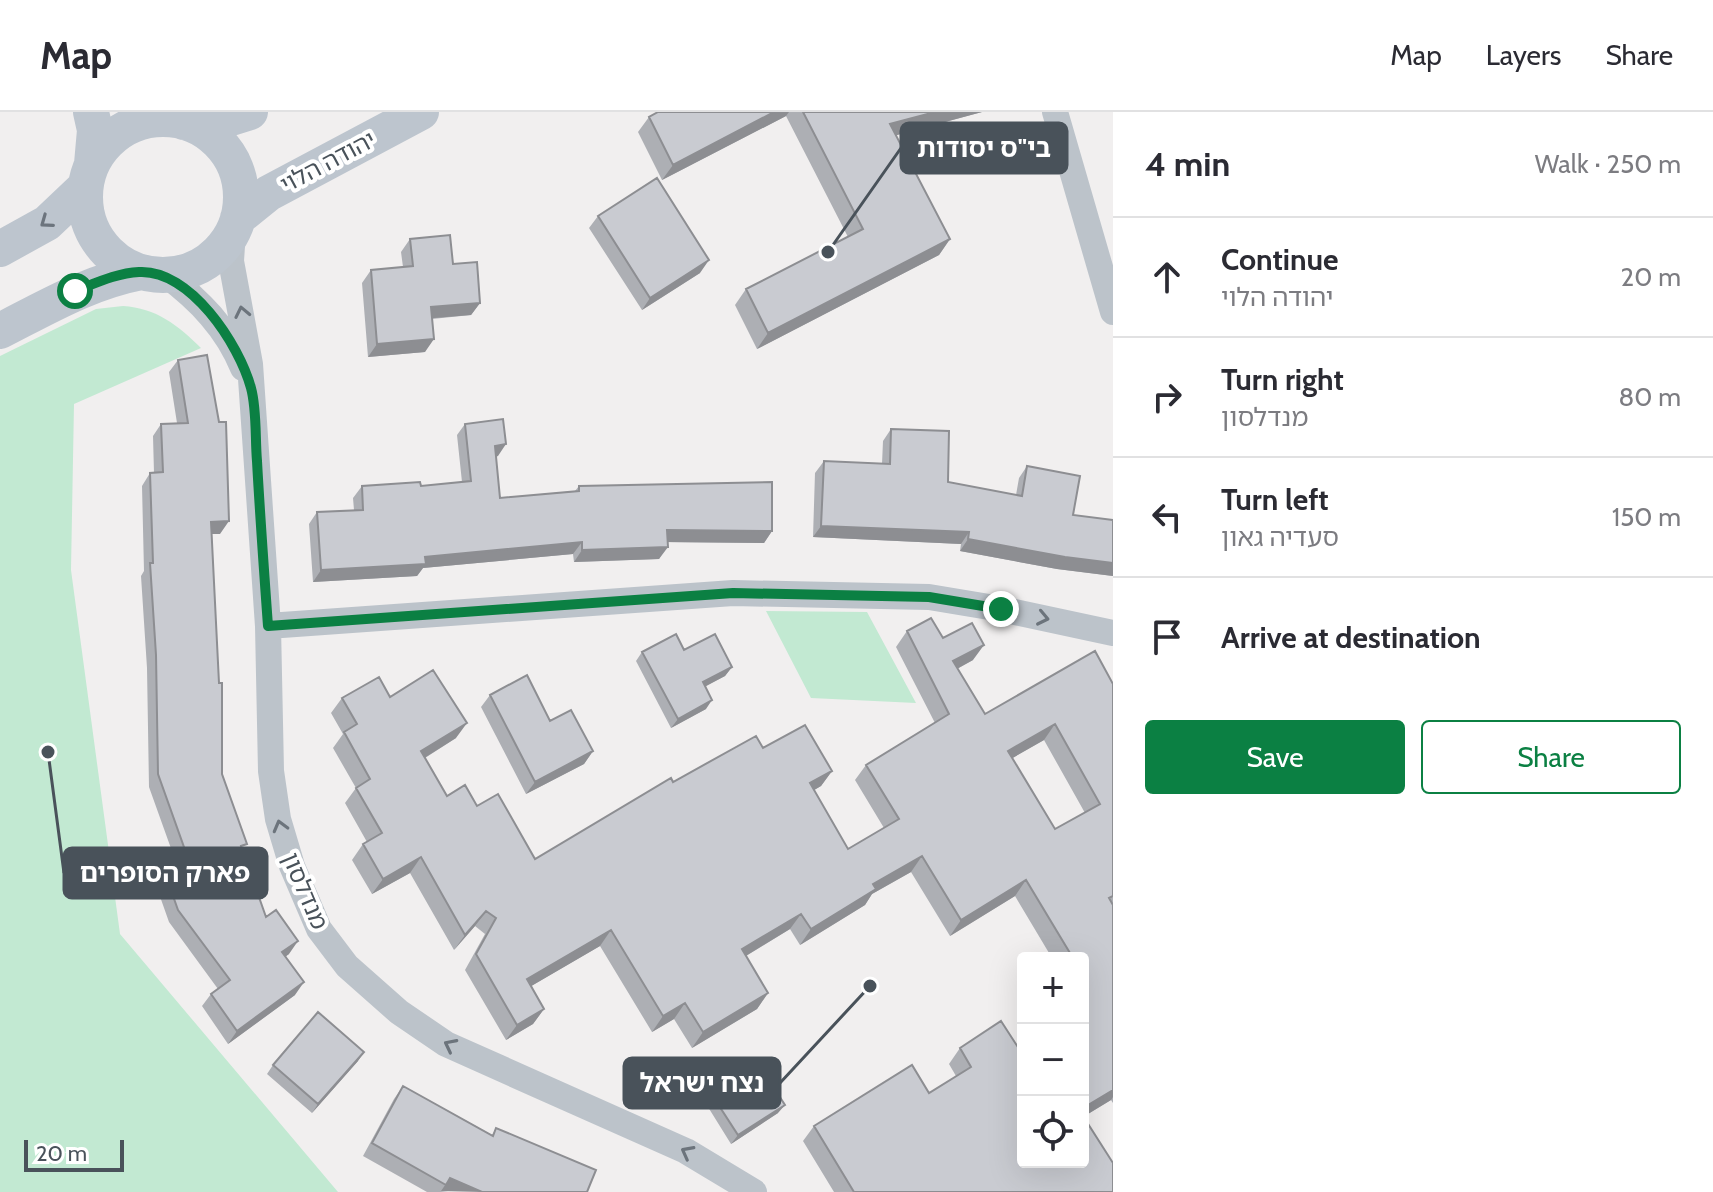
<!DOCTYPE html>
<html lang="en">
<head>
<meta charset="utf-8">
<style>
	:root { --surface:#fff; --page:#f7f7f7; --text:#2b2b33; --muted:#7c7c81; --line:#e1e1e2; --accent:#0b8043 }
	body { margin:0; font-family:Cabin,"Noto Sans Hebrew",sans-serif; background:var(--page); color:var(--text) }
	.controls { position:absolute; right:24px; bottom:24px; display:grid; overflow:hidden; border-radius:8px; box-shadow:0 8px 32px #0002 }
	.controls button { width:72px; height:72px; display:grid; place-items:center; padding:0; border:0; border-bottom:2px solid var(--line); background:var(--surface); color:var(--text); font:40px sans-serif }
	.scale { position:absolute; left:24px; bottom:20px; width:100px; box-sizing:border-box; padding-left:8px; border:4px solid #49525a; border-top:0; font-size:22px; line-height:28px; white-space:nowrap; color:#49525a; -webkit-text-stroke:6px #fff; paint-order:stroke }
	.stop { position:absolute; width:24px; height:24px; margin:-18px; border:6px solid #0b8043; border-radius:50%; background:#fff }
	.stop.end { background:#0b8043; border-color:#fff; box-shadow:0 2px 8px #0008 }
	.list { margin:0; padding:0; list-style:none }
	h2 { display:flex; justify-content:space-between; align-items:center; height:104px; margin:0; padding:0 32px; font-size:34px }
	h2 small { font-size:26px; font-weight:400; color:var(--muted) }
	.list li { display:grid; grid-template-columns:52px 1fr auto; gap:24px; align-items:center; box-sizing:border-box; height:120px; padding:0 32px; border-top:2px solid var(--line) }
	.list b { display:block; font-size:30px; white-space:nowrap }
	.list p { margin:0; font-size:26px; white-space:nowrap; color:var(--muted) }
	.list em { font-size:26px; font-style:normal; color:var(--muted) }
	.actions { display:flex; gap:16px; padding:24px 32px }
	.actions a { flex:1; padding:18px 0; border:2px solid var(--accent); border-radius:8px; text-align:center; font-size:28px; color:var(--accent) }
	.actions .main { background:var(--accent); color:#fff }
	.icon { flex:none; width:44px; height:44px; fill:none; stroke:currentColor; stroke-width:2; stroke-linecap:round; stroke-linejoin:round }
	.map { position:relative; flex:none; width:1113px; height:1080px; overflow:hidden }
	header { display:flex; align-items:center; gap:48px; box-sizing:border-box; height:112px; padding:0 40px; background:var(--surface); border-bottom:2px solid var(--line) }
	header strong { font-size:38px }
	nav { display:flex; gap:44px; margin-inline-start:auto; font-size:28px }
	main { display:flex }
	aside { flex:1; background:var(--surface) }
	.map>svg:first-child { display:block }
	.green { fill:#c2e9d2 }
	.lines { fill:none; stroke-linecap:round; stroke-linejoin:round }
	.street { stroke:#bcc3ca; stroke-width:26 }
	.secondary { stroke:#bdc5ce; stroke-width:36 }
	.wall { fill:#adafb4; fill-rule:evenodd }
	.shaded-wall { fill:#8d8e92 }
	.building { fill:#c9cbd1; stroke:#8d8e92; stroke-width:2; fill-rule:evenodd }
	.oneway { stroke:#6c747d }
	.oneway2 { stroke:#6c747c }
	.route { stroke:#0b8043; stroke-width:10 }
	.labels { text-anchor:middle; stroke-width:8; stroke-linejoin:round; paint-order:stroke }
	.street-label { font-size:24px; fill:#49525a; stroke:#fff }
	.leader { fill:none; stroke:#49525a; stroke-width:3 }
	.callout-dot { fill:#49525a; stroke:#fff; stroke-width:3 }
	.callout { fill:#49525a; stroke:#49525a; stroke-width:3 }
	.callout-label { font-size:26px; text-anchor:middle; font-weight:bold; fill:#fff }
</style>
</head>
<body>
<header>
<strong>Map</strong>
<nav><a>Map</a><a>Layers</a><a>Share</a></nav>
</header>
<main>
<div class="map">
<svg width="1113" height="1080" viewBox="0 0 1113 1080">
	<rect width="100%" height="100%" fill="#f1efef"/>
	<path class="green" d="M123,194C156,196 178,213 201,236L74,292L71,458L120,822L338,1080H0V244L96,197Z
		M766,499L867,500L916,591L811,586Z"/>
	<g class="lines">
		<path class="street" d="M1055,0L1113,200
			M233,118L231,149L250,252L268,514L271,659L278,707L292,754L319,817L347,854L399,900L446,932L686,1039L754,1080
			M166,163C199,188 227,216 243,256
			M268,514L733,481L929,485L1001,497L1113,521"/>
		<path class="secondary" d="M91,0L95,18L92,52
			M85 85a78 78 0 1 1 156 0a78 78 0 1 1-156 0Z
			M184,10H218L250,0
			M238,106L269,81L421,0
			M0,137L47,111L85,75
			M0,219C47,195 89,170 141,160"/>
	</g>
	<path class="wall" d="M658,0H982L896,23L950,127L939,143L757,237L735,193L746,177L848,125L786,4L662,68L638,20L649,5Z
		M598,104L700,161L642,198L589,116Z
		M410,127L453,152L480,191L471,203L432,207L425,240L368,245L362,171L371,158L403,155L401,140Z
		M178,248L220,422H212L222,662L242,739L266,805L289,842L286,844L295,883L228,932L202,894L211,882L218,877L169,810L151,759L160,747L173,742L149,675L147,556L141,464L144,459L142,374L150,361H154L153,324L161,312L177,311L169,260Z
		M465,312L498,344L496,345L500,386L575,379L579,374L772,419L764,431L668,430L659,447L574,450L573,442L423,456L417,464L313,470L309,412L317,400L354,398L353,386L362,374H421L462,370L457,323Z
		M891,317L948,370L1016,383L1019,366L1027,354L1073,403L1113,408V464L1057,457L960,439L961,432L813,425L815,361L824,349L882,352L883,329Z
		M907,519L943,526L973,548L957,557L985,602L1113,572V991L1111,988L1083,1005L1113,1080H834L803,1029L814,1014L929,981L956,964L949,952L960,936L1083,1050V846H1052L1015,784L950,824L911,760L872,782L865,793L800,833L790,817L746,844L768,881L757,897L692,936L674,907L652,920L600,834L531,874L544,897L533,912L506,928L465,858L485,822L475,814L454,838L410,761L372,782L352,748L363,732L367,730L345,691L356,676L333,636L343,622L331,601L342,586L390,585L456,626L425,646L447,684L477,694L535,747L673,670L763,636L832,659L821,674L814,678L848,737L884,716L855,668L866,653L935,611L896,535ZM1044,628L1085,701L1055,717L1012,646Z
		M684,538L732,555L725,564L705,574L706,597L671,616L636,549L642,540Z
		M490,583L550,609L593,639L584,652L526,682L481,595Z
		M358,949L312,1001L267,962L273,953Z
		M403,974L492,1023L496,1016L596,1058L441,1080H427L363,1044L394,987Z
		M714,986L778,1001L731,1032L708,995Z"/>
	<path class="shaded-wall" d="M774,0H789L786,4L662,68L673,53Z
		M935,0H982L879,28L890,12Z
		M950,127L939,143L757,237L768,221Z
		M709,148L700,161L642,198L650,186Z
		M480,191L471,203L422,207L431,195Z
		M434,227L425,240L368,245L377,232Z
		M506,332L498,344L486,346L495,334Z
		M229,409L220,422H203L211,410Z
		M821,414L969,420L961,432L813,425Z
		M667,418L772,419L764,431L659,430Z
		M968,427L1113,451V464L1057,457L960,439Z
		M582,430L573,442L423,456L417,464L313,470L321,458L425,445Z
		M668,435L659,447L574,450L582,438Z
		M984,533L973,548L942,565L953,549Z
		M732,555L725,564L697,579L703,570Z
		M712,588L706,597L671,616L678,607Z
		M467,611L456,626L410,655L421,639Z
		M1055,612L1044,628L997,655L1008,639Z
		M593,639L584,652L526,682L535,670Z
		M832,659L821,674L799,687L810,671Z
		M922,744L911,760L872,782L865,793L800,833L811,817L873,772Z
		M421,745L410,761L372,782L383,767Z
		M1026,768L1015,784L950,824L961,808Z
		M486,799L475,814L454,838L465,823Z
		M801,802L790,817L731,853L742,837Z
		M611,818L600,834L516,883L527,867Z
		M298,829L289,842L274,853L282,840Z
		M304,870L295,883L228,932L237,919Z
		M768,881L757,897L692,936L703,920Z
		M685,891L674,907L652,920L663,904Z
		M544,897L533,912L506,928L517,913Z
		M364,940L358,949L312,1001L318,992Z
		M1113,978V985L1111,988L1083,1005V996Z
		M785,993L778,1001L731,1032L738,1023Z
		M450,1066L482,1080L441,1079Z"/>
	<path class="building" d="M658,0H774L673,53L649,5Z
		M803,0H935L890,12L950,127L768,221L746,177L863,117Z
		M657,66L709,148L650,186L598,104Z
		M450,123L453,152L477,150L480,191L431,195L434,227L377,232L371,158L413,154L410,127Z
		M207,243L219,310H226L229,409L211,410L219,571H222V662L247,732L241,734L266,805L276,798L298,829L282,840L304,870L237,919L211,882L230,868L178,798L160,747L185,738L158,662L156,543L150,451H153L150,361L163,360L161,312L188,311L178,248Z
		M503,307L506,332L495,334L500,386L579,379V374L772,370V419L667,418L668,435L582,438V430L425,445L426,452L321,458L317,400L363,398L362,374L420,370L421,374L471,369L465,312Z
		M891,317L949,319L948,370L1022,384L1027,354L1080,364L1073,403L1113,408V451L1065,445L968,427L969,420L821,414L824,349L890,352Z
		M931,506L943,526L972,511L984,533L953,549L985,602L1095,539L1113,572V784L1109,786L1113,793V978L1083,996V846H1073L1026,768L961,808L922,744L873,772L876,777L811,817L801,802L742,837L768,881L703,920L685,891L663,904L611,818L527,867L544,897L517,913L476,842L496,806L486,799L465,823L421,745L383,767L363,732L382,721L356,676L370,667L344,620L357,612L342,586L379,565L390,585L433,558L467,611L421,639L447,684L465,673L477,694L498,682L535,747L671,666L673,670L756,624L763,636L805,613L832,659L810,671L848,737L899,707L866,653L949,602L907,519ZM1055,612L1100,692L1055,717L1008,639Z
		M676,522L684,538L715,522L732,555L703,570L712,588L678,607L642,540Z
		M527,563L550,609L571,598L593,639L535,670L490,583Z
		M318,900L364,940L318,992L273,953Z
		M1001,909L1023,943V1050H1083V1004L1113,1051V1080H854L814,1014L912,953L929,981L971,955L960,936Z
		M761,956L785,993L738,1023L714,986Z
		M403,974L493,1024L496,1016L596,1058L587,1080H482L450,1066L446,1073L372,1031Z"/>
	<defs><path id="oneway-chevron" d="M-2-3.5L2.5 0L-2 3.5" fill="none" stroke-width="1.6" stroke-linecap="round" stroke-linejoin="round" transform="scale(2)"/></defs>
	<use class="oneway" href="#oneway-chevron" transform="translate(46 110) rotate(144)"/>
	<g class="oneway2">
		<use href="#oneway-chevron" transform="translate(242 200) rotate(-102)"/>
		<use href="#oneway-chevron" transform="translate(1043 506) rotate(12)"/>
		<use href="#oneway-chevron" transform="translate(280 714) rotate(-105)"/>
		<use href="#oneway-chevron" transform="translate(450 933) rotate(-153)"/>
		<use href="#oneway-chevron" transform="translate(687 1040) rotate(-152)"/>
	</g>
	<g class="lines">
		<path class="route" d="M75,179C96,171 117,161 139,160C190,157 239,232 251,276C257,298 255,326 257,349C260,404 264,459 268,514L733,481L929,485L1001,497"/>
	</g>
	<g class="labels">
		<g class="street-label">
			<text transform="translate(328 50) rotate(-28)" y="8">יהודה הלוי</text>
			<text transform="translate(305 779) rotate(67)" y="8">מנדלסון</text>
		</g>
	</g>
	<path class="leader" d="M828 140L901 36M48 640L64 761M870 874L780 971"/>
	<g class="callout-dot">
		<circle cx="828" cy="140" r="8"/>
		<circle cx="48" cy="640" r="8"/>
		<circle cx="870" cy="874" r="8"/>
	</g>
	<g class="callout">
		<rect x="901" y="11" width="166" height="50" rx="8"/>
		<rect x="64" y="736" width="203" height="50" rx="8"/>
		<rect x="624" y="946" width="156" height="50" rx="8"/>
	</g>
	<g class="callout-label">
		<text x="984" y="45">בי"ס יסודות</text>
		<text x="165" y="770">פארק הסופרים</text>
		<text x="702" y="980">נצח ישראל</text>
	</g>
</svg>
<div class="controls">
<button>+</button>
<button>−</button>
<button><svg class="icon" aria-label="locate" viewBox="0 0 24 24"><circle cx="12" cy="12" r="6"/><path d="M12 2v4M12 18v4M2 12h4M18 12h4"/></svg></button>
</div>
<div class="scale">20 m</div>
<div class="stop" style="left:75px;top:179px"></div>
<div class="stop end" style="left:1001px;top:497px"></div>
</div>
<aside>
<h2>4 min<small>Walk · 250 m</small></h2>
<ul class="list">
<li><svg class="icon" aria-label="ahead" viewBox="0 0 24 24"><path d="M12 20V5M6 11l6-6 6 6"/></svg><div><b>Continue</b><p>יהודה הלוי</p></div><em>20 m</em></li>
<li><svg class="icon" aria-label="right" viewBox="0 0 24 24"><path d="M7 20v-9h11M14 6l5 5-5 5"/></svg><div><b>Turn right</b><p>מנדלסון</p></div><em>80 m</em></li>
<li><svg class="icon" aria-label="left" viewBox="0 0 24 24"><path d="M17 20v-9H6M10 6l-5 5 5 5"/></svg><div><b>Turn left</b><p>סעדיה גאון</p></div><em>150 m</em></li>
<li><svg class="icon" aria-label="arrive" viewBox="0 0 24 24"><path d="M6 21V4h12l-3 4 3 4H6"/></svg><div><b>Arrive at destination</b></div></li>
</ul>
<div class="actions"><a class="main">Save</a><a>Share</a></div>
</aside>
</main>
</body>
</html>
